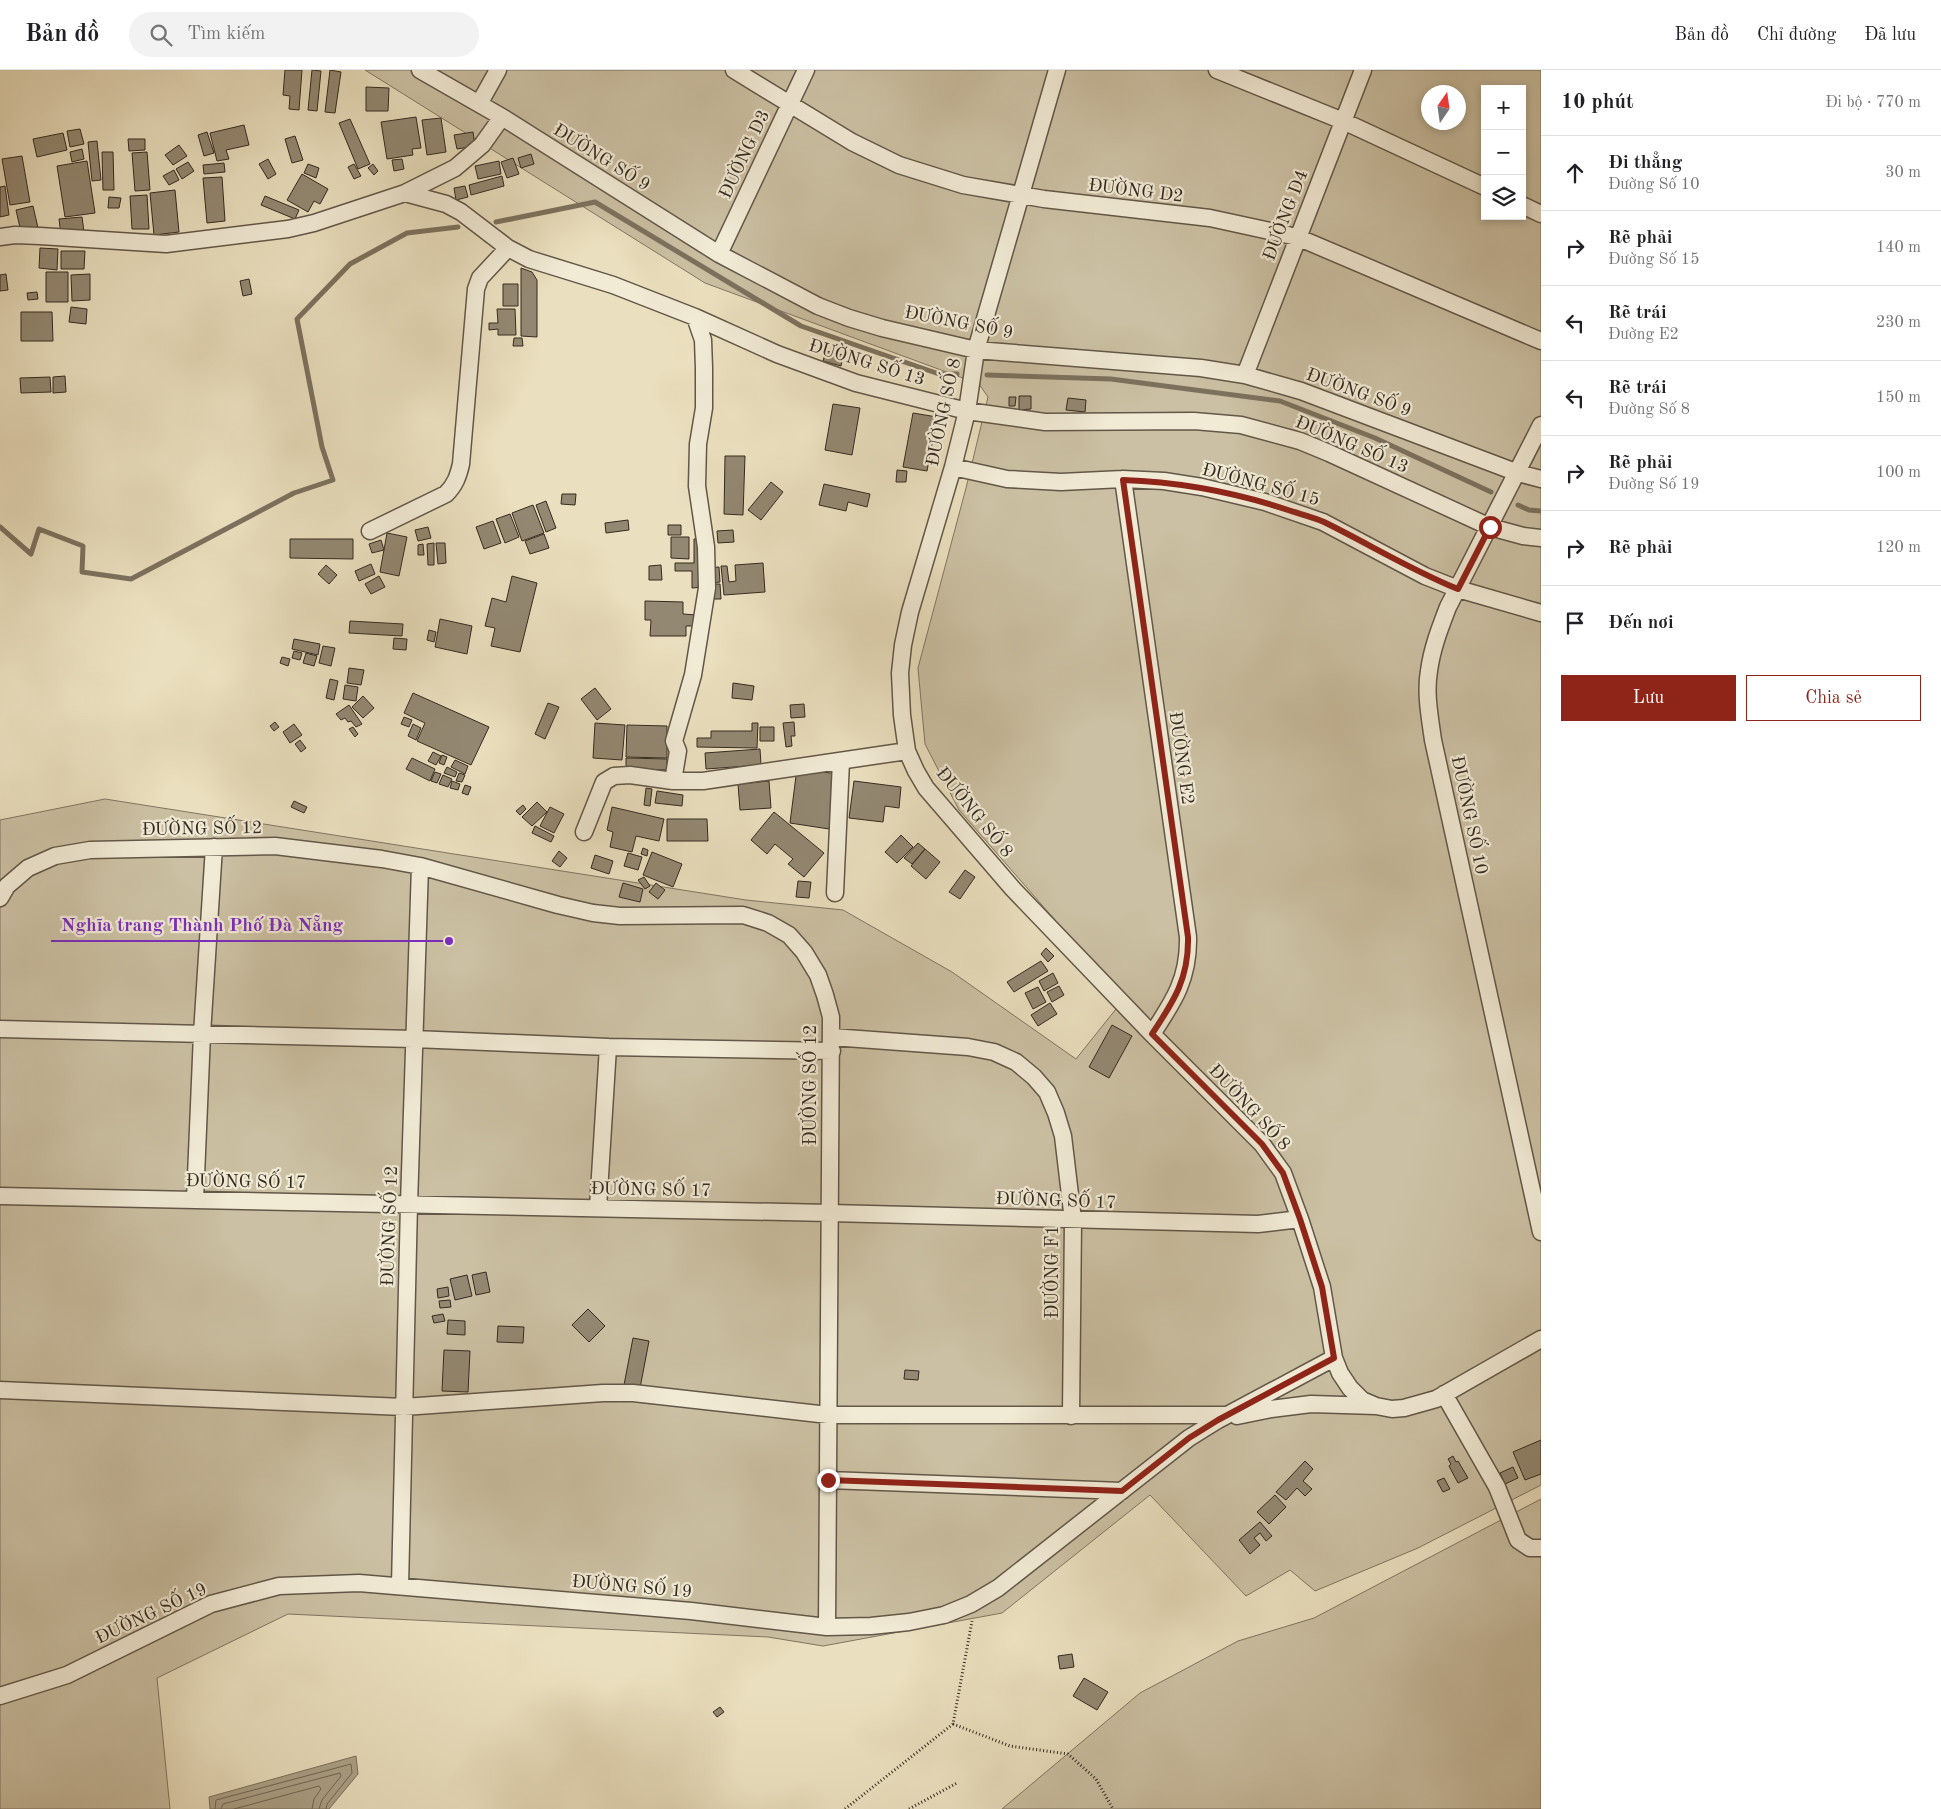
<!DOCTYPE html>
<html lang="vi">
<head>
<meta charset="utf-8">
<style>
	:root { --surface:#fff; --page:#f2f2f2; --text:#202124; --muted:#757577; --line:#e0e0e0; --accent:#8f2418 }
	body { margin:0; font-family:"Old Standard TT",serif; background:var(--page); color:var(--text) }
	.controls { position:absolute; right:15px; top:15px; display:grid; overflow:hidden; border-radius:0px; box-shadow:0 2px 8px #0003 }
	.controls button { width:45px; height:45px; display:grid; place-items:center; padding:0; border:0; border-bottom:1px solid var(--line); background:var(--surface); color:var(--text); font:25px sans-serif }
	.compass { position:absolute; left:1421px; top:15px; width:45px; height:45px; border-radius:50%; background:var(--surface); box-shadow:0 2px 8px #0003; rotate:13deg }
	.stop { position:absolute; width:15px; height:15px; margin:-11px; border:4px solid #8f2418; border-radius:50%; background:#fff }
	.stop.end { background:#8f2418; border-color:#fff; box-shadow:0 1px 5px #0008 }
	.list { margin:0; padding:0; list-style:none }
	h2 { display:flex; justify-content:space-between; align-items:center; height:65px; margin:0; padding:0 20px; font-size:21px }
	h2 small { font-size:16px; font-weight:400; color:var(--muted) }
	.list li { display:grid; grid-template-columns:32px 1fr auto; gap:15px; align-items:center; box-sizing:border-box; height:75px; padding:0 20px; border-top:1px solid var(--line) }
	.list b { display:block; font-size:19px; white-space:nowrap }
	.list p { margin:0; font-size:16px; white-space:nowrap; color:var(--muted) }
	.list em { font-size:16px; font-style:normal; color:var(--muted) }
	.actions { display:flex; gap:10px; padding:15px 20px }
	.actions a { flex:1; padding:11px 0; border:1px solid var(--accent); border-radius:0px; text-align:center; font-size:18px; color:var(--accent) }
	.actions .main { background:var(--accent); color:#fff }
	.icon { flex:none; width:28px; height:28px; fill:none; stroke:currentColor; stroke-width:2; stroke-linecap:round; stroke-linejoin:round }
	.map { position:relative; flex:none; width:1541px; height:1739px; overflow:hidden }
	header { display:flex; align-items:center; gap:30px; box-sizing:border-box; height:70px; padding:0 25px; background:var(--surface); border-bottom:1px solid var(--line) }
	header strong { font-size:24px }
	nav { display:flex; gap:28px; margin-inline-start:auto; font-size:18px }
	.search { width:350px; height:45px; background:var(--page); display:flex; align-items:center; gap:12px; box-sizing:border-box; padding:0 18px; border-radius:28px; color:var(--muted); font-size:19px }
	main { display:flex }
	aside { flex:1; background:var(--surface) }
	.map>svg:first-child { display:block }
	.green { fill:#cbc0a3; stroke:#807562; fill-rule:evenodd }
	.water { fill:#aca188; stroke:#7c715e }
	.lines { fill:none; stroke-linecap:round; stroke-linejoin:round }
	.shore { stroke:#706654; stroke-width:1 }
	.stream { stroke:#7c715e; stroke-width:5 }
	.building { fill:#938872; stroke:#342a20 }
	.minor-casing { stroke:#625748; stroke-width:19 }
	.path { stroke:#342a20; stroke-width:3; stroke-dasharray:1 2.5; stroke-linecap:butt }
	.minor { stroke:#f1ead5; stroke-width:16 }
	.route { stroke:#8f2418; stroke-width:6 }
	.labels { text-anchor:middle; stroke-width:4.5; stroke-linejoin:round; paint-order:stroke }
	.street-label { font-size:18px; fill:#342a20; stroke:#f1ead5 }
	.leader { fill:none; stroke:#7b2cbf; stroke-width:2 }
	.callout-dot { fill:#7b2cbf; stroke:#f1ead5; stroke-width:2 }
	.callout-label { font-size:19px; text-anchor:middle; font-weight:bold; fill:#7b2cbf; stroke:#f1ead5; stroke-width:4.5; stroke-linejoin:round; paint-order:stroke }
</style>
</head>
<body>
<header>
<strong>Bản đồ</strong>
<div class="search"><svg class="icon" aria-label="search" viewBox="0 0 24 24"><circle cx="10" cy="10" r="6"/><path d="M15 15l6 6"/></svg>Tìm kiếm</div>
<nav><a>Bản đồ</a><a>Chỉ đường</a><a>Đã lưu</a></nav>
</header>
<main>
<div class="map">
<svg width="1541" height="1739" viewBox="0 0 1541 1739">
	<rect width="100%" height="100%" fill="#eadfbe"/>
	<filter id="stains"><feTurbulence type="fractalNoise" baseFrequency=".004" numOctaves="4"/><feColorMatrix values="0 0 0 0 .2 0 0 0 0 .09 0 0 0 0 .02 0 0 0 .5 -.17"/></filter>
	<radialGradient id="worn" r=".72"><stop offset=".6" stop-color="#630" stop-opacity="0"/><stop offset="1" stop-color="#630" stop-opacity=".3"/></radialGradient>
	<path class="green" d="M365,0H1541V1415L1418,1478L1315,1521L1290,1500L1246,1526L1150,1425L1002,1543L823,1576L768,1567L288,1544L157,1608L170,1739H0V750L105,729L746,830L843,840L952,902L1076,989L1124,929L959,740L925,674L918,598L966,418L988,327L979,314L705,213ZM1485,19H1522V146H1485ZM1428,22H1458V52H1428Z
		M1541,1429V1739H1002L1140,1623L1238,1571L1314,1548Z"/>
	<path class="water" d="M356,1686L358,1704L329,1739H210L209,1727Z"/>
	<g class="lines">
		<path class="shore" d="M215,1739L216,1730L351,1694L352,1703L327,1734L326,1739
			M221,1739L223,1734L340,1703L341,1706L322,1730L319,1739
			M234,1739L319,1716L321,1719L314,1729L312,1739"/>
		<path class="stream" d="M496,152L595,132L801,256L939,304H957
			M987,305L1111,309L1280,331L1375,368L1491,422
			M1518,435L1529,440L1541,441
			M0,457L31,484L39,459L83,476L82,502L131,509L294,423L333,410L322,377L297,249L350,194L407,163L458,157"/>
	</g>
	<path class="building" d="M285,0H302L299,40L289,39L290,26L283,25Z
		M312,0L321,1L317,41L308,40Z
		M330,0L341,2L335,43L325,42Z
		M366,17L389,18L388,41H366Z
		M416,47L421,78L412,79L413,85L387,89L381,52Z
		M441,48L446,82L427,85L422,50Z
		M350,49L370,94L358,99L339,53Z
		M244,55L249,75L226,80L229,89L217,91L210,63Z
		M80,59L84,74L70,77L67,61Z
		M207,62L214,83L204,86L198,65Z
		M473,62L475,76L457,79L454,65Z
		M63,63L67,80L37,87L33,69Z
		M295,66L303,90L292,93L285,69Z
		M128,69H145V80L129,81Z
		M97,71L101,110L92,111L88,72Z
		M179,75L187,86L173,95L165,85Z
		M82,79L84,89L72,92L70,82Z
		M102,82H113L114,120H103Z
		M147,82L150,120L135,121L132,83Z
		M531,84L534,94L521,98L518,88Z
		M22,86L30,132L10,135L2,89Z
		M513,88L519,104L507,108L501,92Z
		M268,89L276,104L268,109L259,94Z
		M402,89L404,99L394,101L392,90Z
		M87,91L95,143L65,147L57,96Z
		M499,91L501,104L478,109L475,96Z
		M188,92L194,101L182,109L176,99Z
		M224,93L225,102L204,104L203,95Z
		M308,94L319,98L316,108L304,103Z
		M354,94L361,106L354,109L348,97Z
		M373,94L378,101L374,105L368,98Z
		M174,100L179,110L169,115L163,106Z
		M302,104L328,119L320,134L314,131L308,142L287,130Z
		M502,106L504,116L471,125L469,115Z
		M222,107L225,151L207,153L203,108Z
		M5,116L9,145L0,147V117Z
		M465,116L468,127L456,130L454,118Z
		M175,120L179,162L154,165L150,123Z
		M147,125L149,159H132L130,126Z
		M265,126L299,140L295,149L261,135Z
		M109,127L121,128L119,138H108Z
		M33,136L38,158L21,162L16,140Z
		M82,147L84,162L61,165L59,149Z
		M40,178L58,179L57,200L39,198Z
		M61,181H85L84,199H61Z
		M521,198L532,202L537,210V267L521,266Z
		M46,202H68V232H46Z
		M6,204L8,220L0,221V205Z
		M90,204V230L72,231L71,205Z
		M249,209L252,224L243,226L240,211Z
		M503,214H518V236H503Z
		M37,222L38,229L28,230L27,223Z
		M71,237L87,239L86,254L69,252Z
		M497,239H515L516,265H498V259L489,260V253H498Z
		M21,242H52L53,271H21Z
		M514,268H522L523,276H513Z
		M826,281L843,285L841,296L823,291Z
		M65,306L66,322L53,323V307Z
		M50,307L51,322L21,323L20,308Z
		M1019,326H1031V339L1019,340Z
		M1009,327H1016L1015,336H1009Z
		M1068,328L1086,330L1085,342L1066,340Z
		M833,334L860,338L852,385L825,380Z
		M913,343L937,347L927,401L903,397Z
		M725,386H745L743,445L724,444Z
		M897,400L907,401L906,412H896Z
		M771,412L783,422L761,450L748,440Z
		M824,414L870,424L867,437L848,432L846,441L819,435Z
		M562,424H576L575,435L561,434Z
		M546,431L556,458L546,462L536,435Z
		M533,435L544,463L522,471L512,443Z
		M510,444L519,467L505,473L496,449Z
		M628,450L629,460L606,463L605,453Z
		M493,451L501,473L484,479L476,457Z
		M668,455H681V465H668Z
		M428,457L431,468L418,471L415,460Z
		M733,460L734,472L718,473L717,461Z
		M387,463L407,467L399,506L380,502Z
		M544,464L549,478L530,484L525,471Z
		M671,467H689V489L671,488Z
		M702,468L704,517L692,518V501H675V493H694V469Z
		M290,469H353V489L290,488Z
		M381,470L384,480L372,483L369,474Z
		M434,473V495H428L427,474Z
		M436,473H445L446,493L438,494Z
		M423,474L424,485H418V475Z
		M763,493L765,522L724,525L721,496H727L729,512L736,511L735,495Z
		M371,494L375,504L359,511L355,501Z
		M326,495L337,505L329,514L318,504Z
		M661,495L662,510H649V496Z
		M719,497L720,512L710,513L709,498Z
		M379,506L385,517L371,524L365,514Z
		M512,506L537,513L520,582L491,576L495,558L485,556L492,528L506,532Z
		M710,514H720L721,529H711Z
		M645,531L683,532V544L697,545L696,556H686V566H650L651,550H645Z
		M440,549L472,556L467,584L435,577Z
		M350,551L403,554L402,566L349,563Z
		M429,560L436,562L434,572L427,570Z
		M394,568L407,569L406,580L393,579Z
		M294,569L320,574L318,585L292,579Z
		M323,576L335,578L331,596L319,593Z
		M294,581L302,583L300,590L292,588Z
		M306,583L317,586L314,596L303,593Z
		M282,587L290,589L288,596L280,593Z
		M349,598L364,600L361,615L347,613Z
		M330,609L338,611L334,630L326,628Z
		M733,613L754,616L752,630L732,628Z
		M345,615L358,617L356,631L343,629Z
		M595,618L611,639L597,650L581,629Z
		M413,623L489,657L471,695L417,671L425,653L404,643Z
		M363,626L374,638L363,648L352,637Z
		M548,633L559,637L545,669L535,664Z
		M804,634L805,647L791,648L790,635Z
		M349,635L362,654L356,657L351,651L348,652L345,648L341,650L336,644Z
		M404,647L412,650L409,657L401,654Z
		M275,652L279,657L274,661L270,656Z
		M794,652L795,666H791L792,676L786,677L783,653Z
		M595,653L625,655L622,690L593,688Z
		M752,653H758L757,678L697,677V668H711V661H752Z
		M294,654L302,665L290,673L283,662Z
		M413,654L421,658L416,670L408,666Z
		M627,655L667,656V688L626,687Z
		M353,657L358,664L355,667L349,659Z
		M760,657H774V671H760Z
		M300,670L306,678L301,682L295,674Z
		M760,679L761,695L706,699L705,683Z
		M433,682L441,686L436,695L428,691Z
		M442,685L447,687L444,695L439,693Z
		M412,688L435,699L430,711L406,699Z
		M626,688L667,689V700L626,699Z
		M455,690L468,696L465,704L451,697Z
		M447,697L457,702L455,707L444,703Z
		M797,698L837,704L829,759L790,753Z
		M435,702L441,704L437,713L431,711Z
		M459,703L465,705L462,712L456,711Z
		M443,705L452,709L448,717L439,714Z
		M452,711L460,714L458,720L450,718Z
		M769,711L771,738L740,740L738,714Z
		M854,711L901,717L899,738L885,736L883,752L849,748Z
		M465,715L471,717L468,725L462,723Z
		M646,718L652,719L650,736L644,735Z
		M657,721L683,725L682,736L655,733Z
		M294,731L307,737L304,743L291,737Z
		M537,732L547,742L532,756L522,747Z
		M523,735L526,739L520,745L516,741Z
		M550,737L564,744L554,763L540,756Z
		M612,737L664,749L659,771L636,766L632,782L610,777L613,762L607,760Z
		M774,742L824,783L804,807L788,794L793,789L775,774L767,784L751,770Z
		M667,749H707L708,771H667Z
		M535,756L554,766L551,772L532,763Z
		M901,765L913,777L897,793L885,782Z
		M918,773L925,779L912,794L904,788Z
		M643,778L648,780L647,786L641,784Z
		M925,779L940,792L926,809L911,796Z
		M559,781L567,788L560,797L552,791Z
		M652,782L682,794L673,817L643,805Z
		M628,783L642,787L638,800L624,796Z
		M595,785L613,791L609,804L591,798Z
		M965,800L975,807L960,829L949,822Z
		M644,807L650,816L645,819L638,810Z
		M798,811L811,812L809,828L796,827Z
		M623,813L643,819L640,832L619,827Z
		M656,813L665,820L658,829L649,822Z
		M1046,878L1054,886L1048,892L1041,884Z
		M1041,891L1048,901L1014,922L1007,912Z
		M1053,903L1058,913L1044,921L1039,911Z
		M1059,916L1064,925L1052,932L1047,922Z
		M1038,917L1046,932L1033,939L1025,923Z
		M1050,933L1057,944L1038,956L1031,945Z
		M1112,955L1132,966L1109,1008L1089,997Z
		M486,1202L490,1222L476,1225L472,1205Z
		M467,1205L472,1226L455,1230L450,1209Z
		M448,1217L449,1226L438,1228L437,1219Z
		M450,1230L451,1237L440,1238L439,1231Z
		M588,1239L605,1256L589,1272L572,1255Z
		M443,1244L445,1251L434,1253L432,1246Z
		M448,1250L465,1251V1265L447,1264Z
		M498,1256L524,1257L523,1273L497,1272Z
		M633,1268L649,1271L640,1318L624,1315Z
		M444,1280L470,1281L468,1322L442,1321Z
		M905,1300L919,1301L918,1310L904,1309Z
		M1541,1370V1404L1525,1410L1513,1382Z
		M1453,1386L1456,1392L1458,1391L1468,1408L1458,1413L1449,1396L1451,1394L1448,1389Z
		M1305,1391L1313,1399L1303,1411L1312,1419L1305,1426L1297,1418L1286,1430L1276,1422Z
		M1513,1397L1518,1408L1505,1414L1500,1403Z
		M1444,1408L1450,1419L1443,1422L1437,1411Z
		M1275,1425L1286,1437L1269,1454L1257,1442Z
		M1260,1452L1272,1466L1266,1471L1260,1463L1254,1468L1260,1475L1250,1484L1239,1470Z
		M1072,1584L1074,1597L1060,1599L1058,1586Z
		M1084,1608L1108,1622L1097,1640L1073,1626Z
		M720,1637L724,1642L717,1647L713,1642Z"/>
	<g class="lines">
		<defs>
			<path id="minor" d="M420,0L502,47L719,184L818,236L849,248L882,258L976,280L1201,298L1245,305L1301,321L1518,403L1541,409
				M734,0L852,72L899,95L963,115L1044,129L1210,148L1297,167L1541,271
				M1057,0L976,280L967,341L953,397L910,542L903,575L900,603L902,645L907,681L916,701L926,718L1013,819L1152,964L1262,1074L1283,1103L1300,1149L1322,1217L1334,1288L1340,1303L1350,1318L1362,1330L1376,1336
				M1217,0L1343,51L1485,117
				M479,34L498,0
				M405,123L446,134L461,142L508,178L529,189L613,215L695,247L777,284L856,313L967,341L1045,352L1194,351L1241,355L1300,371L1329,383L1490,457L1523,466L1541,468
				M1522,135L1541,144
				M0,167L15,165L40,166L166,174L288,159L314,153L405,123L455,98L482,75L502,47
				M719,184L806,0
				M1245,305L1363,0
				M1541,355L1448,537C1440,558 1432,578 1429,601C1425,623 1430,648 1433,670L1541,1162
				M953,397L1007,409L1061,412L1123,409L1164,411L1202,417L1265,432L1323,452L1425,506L1458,519L1541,543
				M1123,409L1188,867C1189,908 1174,931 1152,964
				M370,461L446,424C455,415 458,407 461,394L476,219L480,208L508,178
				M673,711L678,681L674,671L693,605L707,518L706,477L697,416L698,374L704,338V298L703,270L695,247
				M584,762L604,712L614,706L630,705L673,711H703L907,681
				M835,823L841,691
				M0,828L7,816L28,798L55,786L90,780L275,776L382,789L420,796L558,835L593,843L620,846L743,845L768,853L789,865L804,882L818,905L825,925L831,947L827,1557
				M0,959L414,969L608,977L832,981
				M832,967L968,977L994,982L1016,992L1034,1007L1047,1022L1056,1043L1063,1066L1073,1150L1071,1346
				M0,1126L830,1143L1258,1154L1300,1149
				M195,1130L202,964L214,777
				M598,1138L608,977
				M0,1320L404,1337L603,1323H633L828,1345H1225
				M1444,1324L1497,1417L1518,1470L1530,1478H1541
				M1237,1346L1271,1339L1311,1334L1376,1336L1392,1339L1404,1338L1436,1329L1541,1269
				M828,1410L1122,1421
				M400,1516L409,1134L420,796
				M0,1626L67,1605L211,1534L279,1516L359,1513L691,1541L827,1557L871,1556L909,1552L944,1545L971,1534L998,1518L1189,1368L1218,1350L1334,1288"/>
		</defs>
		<use href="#minor" class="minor-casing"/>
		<path class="path" d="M953,1654L1010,1676L1068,1684L1096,1709L1113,1739
			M845,1739L953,1654L972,1551
			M909,1739L957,1713"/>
		<use href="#minor" class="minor"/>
	</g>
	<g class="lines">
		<path class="route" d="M828,1410L1122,1421L1189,1368L1218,1350L1334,1288L1322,1217L1300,1149L1283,1103L1262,1074L1152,964C1174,931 1189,908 1188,867L1123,410C1180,412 1234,422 1288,440C1300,444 1313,447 1324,452C1369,474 1411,500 1458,519L1490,457"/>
	</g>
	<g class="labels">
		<g class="street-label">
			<text transform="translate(744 84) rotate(-65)" y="6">ĐƯỜNG D3</text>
			<text transform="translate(602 87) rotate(32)" y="6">ĐƯỜNG SỐ 9</text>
			<text transform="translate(1136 120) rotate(7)" y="6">ĐƯỜNG D2</text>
			<text transform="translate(1285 145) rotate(-69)" y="6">ĐƯỜNG D4</text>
			<text transform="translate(959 252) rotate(11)" y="6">ĐƯỜNG SỐ 9</text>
			<text transform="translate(867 292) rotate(17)" y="6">ĐƯỜNG SỐ 13</text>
			<text transform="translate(1359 322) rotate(20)" y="6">ĐƯỜNG SỐ 9</text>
			<text transform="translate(943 342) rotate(-78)" y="6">ĐƯỜNG SỐ 8</text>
			<text transform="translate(1352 374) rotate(23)" y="6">ĐƯỜNG SỐ 13</text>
			<text transform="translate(1261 414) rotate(15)" y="6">ĐƯỜNG SỐ 15</text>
			<text transform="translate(1182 688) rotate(82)" y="6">ĐƯỜNG E2</text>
			<text transform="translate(975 742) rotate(51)" y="6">ĐƯỜNG SỐ 8</text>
			<text transform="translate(1470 745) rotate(78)" y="6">ĐƯỜNG SỐ 10</text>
			<text transform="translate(202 758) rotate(-1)" y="6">ĐƯỜNG SỐ 12</text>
			<text transform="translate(810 1015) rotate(-90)" y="6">ĐƯỜNG SỐ 12</text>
			<text transform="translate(1250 1037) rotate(47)" y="6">ĐƯỜNG SỐ 8</text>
			<text transform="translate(246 1111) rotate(1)" y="6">ĐƯỜNG SỐ 17</text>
			<text transform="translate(651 1119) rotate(1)" y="6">ĐƯỜNG SỐ 17</text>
			<text transform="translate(1056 1130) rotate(2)" y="6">ĐƯỜNG SỐ 17</text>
			<text transform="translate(389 1156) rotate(-88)" y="6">ĐƯỜNG SỐ 12</text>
			<text transform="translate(1052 1202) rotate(-90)" y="6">ĐƯỜNG F1</text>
			<text transform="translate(632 1516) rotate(5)" y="6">ĐƯỜNG SỐ 19</text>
			<text transform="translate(151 1543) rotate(-25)" y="6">ĐƯỜNG SỐ 19</text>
		</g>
	</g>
	<path class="leader" d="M449 871L353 871H51"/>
	<circle class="callout-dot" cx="449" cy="871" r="5"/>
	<g class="callout-label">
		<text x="202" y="861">Nghĩa trang Thành Phố Đà Nẵng</text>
	</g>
	<rect width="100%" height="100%" filter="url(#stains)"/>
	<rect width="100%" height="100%" fill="url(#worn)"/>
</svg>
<div class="controls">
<button>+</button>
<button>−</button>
<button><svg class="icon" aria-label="layers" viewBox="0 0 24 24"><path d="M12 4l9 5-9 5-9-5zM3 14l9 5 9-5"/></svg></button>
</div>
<svg class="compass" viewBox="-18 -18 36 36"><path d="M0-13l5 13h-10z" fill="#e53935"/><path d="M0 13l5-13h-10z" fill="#757577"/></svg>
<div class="stop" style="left:1490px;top:457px"></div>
<div class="stop end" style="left:828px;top:1410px"></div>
</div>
<aside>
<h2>10 phút<small>Đi bộ · 770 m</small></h2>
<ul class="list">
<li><svg class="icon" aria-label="ahead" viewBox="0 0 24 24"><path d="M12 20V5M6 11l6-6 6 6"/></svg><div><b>Đi thẳng</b><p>Đường Số 10</p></div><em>30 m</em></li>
<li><svg class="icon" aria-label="right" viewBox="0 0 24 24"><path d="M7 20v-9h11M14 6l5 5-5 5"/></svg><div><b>Rẽ phải</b><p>Đường Số 15</p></div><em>140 m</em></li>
<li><svg class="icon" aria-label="left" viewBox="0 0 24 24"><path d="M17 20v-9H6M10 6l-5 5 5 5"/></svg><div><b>Rẽ trái</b><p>Đường E2</p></div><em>230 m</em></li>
<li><svg class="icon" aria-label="left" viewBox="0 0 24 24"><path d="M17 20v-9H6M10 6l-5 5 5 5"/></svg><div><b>Rẽ trái</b><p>Đường Số 8</p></div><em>150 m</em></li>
<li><svg class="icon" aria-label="right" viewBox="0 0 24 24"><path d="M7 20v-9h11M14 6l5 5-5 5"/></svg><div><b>Rẽ phải</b><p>Đường Số 19</p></div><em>100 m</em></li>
<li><svg class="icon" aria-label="right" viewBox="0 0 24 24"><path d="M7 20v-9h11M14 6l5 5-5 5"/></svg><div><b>Rẽ phải</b></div><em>120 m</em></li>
<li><svg class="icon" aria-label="arrive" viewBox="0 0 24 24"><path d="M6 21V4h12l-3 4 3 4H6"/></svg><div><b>Đến nơi</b></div></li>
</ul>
<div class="actions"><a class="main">Lưu</a><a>Chia sẻ</a></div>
</aside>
</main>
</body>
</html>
